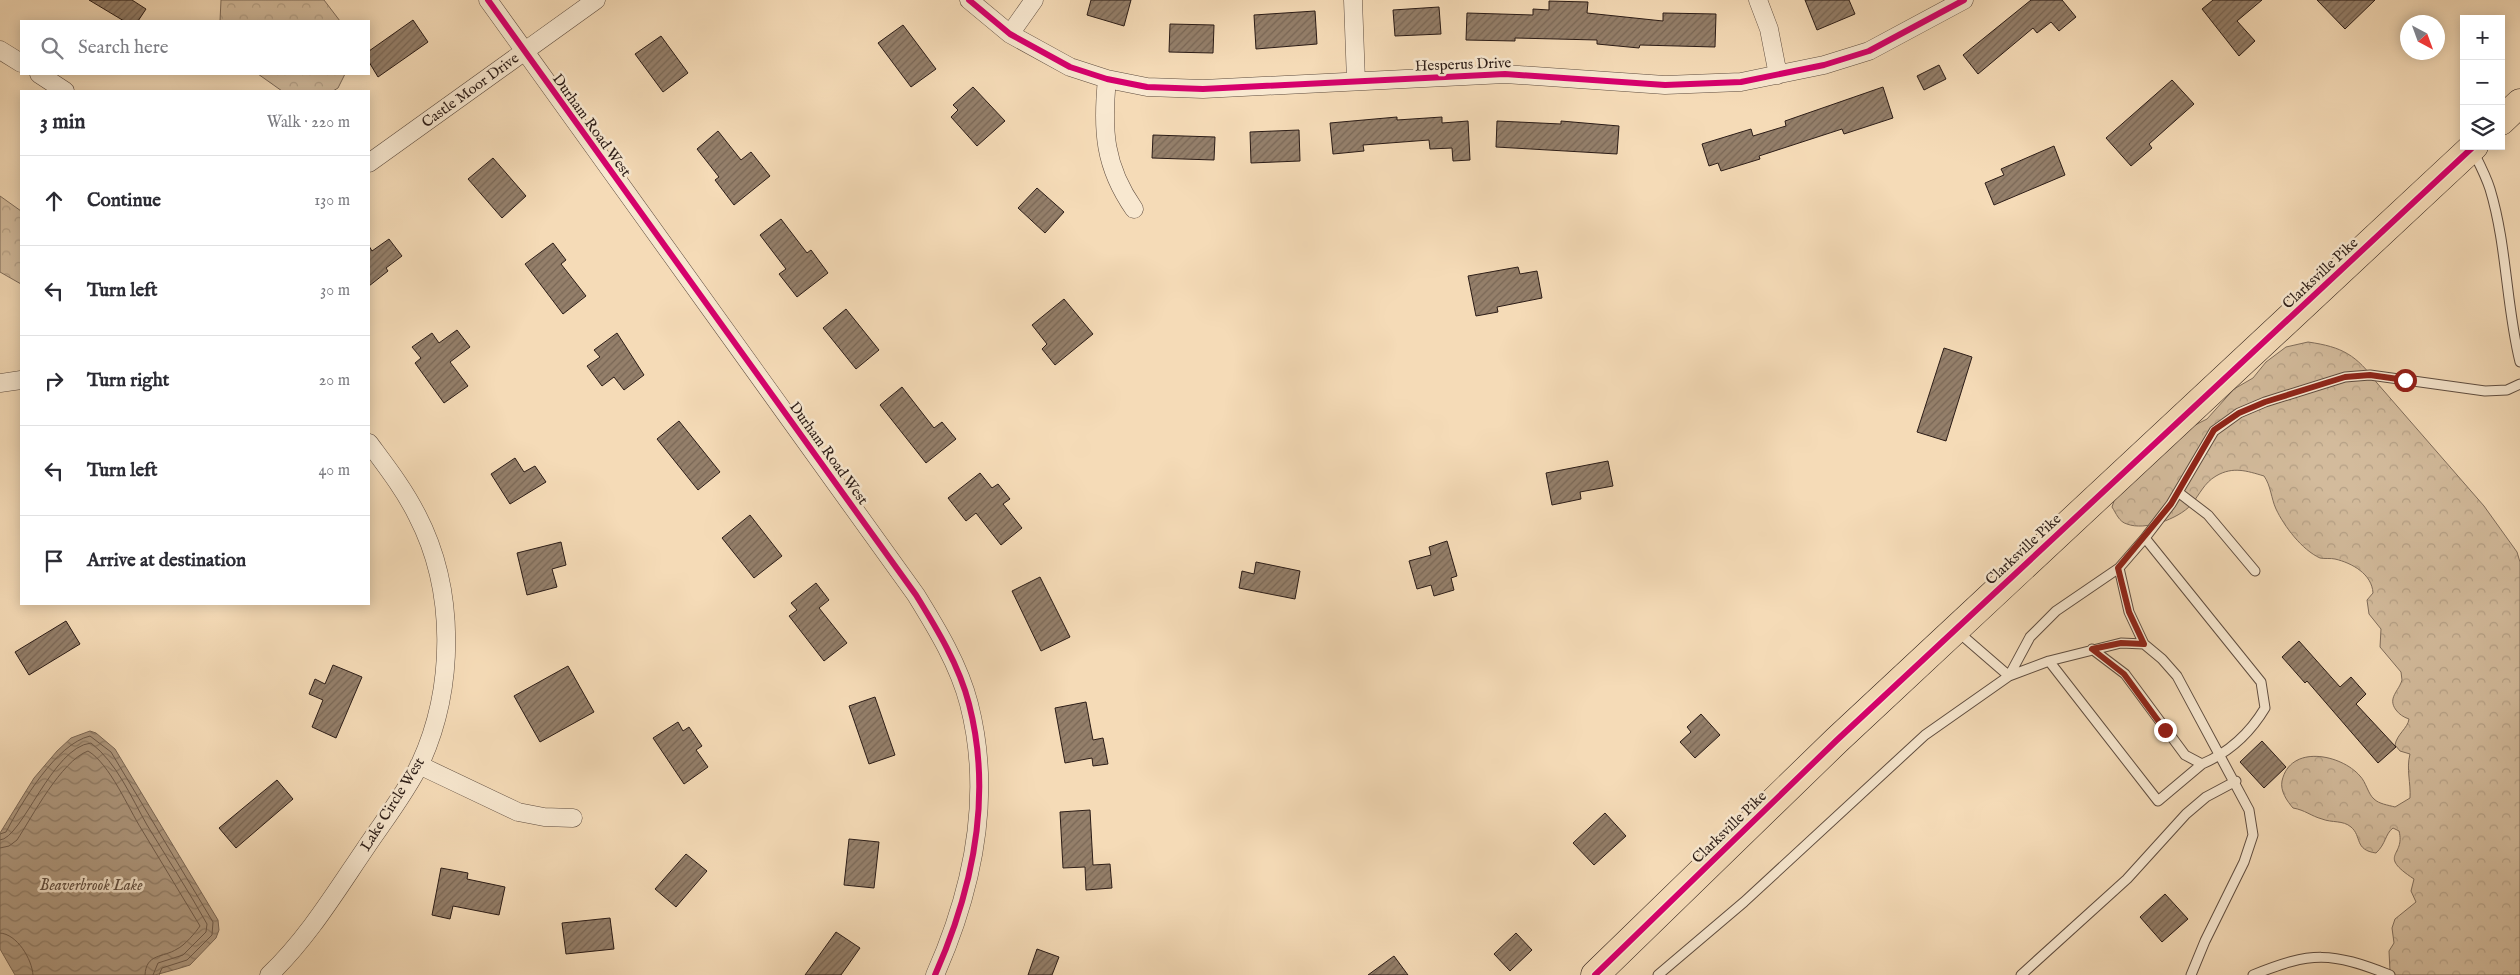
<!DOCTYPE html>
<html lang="en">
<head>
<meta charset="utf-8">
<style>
	:root { --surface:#fff; --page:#f7f7f7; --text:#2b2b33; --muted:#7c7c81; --line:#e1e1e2 }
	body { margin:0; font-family:"IM FELL English",serif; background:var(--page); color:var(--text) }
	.controls { position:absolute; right:15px; top:15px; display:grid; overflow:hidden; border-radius:0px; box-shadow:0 2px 12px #0003 }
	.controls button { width:45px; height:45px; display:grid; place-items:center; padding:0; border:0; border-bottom:1px solid var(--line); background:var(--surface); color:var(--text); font:25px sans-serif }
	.compass { position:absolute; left:2400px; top:15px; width:45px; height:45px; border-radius:50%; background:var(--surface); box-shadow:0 2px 12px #0003; rotate:139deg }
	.stop { position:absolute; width:15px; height:15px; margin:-11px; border:4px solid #8f2418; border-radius:50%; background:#fff }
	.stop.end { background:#8f2418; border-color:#fff; box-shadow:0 1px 5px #0008 }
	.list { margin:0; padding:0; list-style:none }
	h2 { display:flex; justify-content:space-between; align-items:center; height:65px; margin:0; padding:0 20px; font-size:21px }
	h2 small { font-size:16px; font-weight:400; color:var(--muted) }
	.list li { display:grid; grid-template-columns:32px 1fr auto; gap:15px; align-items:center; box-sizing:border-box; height:90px; padding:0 20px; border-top:1px solid var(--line) }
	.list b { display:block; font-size:19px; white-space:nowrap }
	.list em { font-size:16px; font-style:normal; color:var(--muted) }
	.icon { flex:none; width:28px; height:28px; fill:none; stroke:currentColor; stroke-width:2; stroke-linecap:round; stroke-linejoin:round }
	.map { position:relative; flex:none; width:2520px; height:975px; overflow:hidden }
	.search { position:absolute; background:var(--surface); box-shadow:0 2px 12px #0003; left:20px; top:20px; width:350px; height:55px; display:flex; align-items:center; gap:12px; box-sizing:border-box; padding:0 18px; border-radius:0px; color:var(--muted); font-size:19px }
	.panel { position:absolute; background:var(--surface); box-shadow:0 2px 12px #0003; left:20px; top:90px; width:350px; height:515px; border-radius:0px }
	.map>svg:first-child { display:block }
	.forest { fill:url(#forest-crowns); stroke:#7f6c5a }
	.water { fill:url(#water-waves); stroke:#7b6857 }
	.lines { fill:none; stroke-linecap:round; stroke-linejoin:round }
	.shore { stroke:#6e5b4c; stroke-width:1 }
	.building { fill:url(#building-hatch); stroke:#2b1c17 }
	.lane-casing { stroke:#5e4c3f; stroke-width:11 }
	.street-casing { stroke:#5e4c3f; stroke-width:19 }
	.primary-casing { stroke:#2b1c17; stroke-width:29 }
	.lane { stroke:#f8e8d0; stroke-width:9 }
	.street { stroke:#f8e8d0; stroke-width:18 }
	.primary { stroke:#f5dbb7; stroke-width:28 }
	.cycleway-casing { stroke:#f8e8d0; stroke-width:9 }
	.cycleway { stroke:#d6006c; stroke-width:6 }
	.route { stroke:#8f2418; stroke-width:6 }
	.labels { text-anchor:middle; stroke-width:5; stroke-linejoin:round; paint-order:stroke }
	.street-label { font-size:15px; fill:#2b1c17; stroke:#f8e8d0 }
	.water-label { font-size:16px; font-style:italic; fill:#604e41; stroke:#f8e8d0 }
</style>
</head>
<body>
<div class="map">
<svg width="2520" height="975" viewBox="0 0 2520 975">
	<defs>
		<pattern id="forest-crowns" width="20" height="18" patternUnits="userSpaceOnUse" patternTransform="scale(1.25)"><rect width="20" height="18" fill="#d3bb9c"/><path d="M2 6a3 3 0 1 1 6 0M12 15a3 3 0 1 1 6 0" fill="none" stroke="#b5a086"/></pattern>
		<pattern id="water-waves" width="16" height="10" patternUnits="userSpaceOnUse" patternTransform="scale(1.25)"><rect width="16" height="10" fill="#b09a81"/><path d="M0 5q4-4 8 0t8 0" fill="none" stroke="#8f7d69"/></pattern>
		<pattern id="building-hatch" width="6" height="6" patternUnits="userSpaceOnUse" patternTransform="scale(1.25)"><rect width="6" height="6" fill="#947f6a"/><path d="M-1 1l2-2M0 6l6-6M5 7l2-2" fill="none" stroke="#796756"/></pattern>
	</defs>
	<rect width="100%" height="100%" fill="#f5dbb7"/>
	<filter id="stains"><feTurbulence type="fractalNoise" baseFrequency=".004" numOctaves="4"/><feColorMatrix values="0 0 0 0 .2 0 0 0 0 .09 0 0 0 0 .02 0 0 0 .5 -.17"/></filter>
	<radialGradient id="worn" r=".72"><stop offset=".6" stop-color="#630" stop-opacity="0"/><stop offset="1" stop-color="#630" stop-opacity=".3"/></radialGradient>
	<path class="forest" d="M221,0H324L340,21H220Z
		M258,74H345L338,88L333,91H282Z
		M0,196L21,211V284L0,272Z
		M2308,342C2343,347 2356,355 2377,383L2484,506L2517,552L2520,562V975H2386L2390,971L2389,951L2394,943L2392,928L2395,919L2416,902L2411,891L2414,879C2376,854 2406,857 2399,831L2393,828C2385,834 2386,844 2376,853C2354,850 2362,836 2351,827C2343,820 2332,823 2322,819C2311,816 2305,810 2293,808C2287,801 2280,791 2282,781C2290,744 2341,754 2360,776C2366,782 2368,794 2374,799C2379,804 2388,805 2395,807L2410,798C2411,783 2406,769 2410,754L2400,751L2395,745C2397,734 2408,728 2409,719C2403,717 2399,714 2396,710C2387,698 2399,691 2402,680L2401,672L2380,647L2381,629L2369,614L2367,600L2373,593C2372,574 2352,563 2335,559C2331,558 2325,559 2320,558C2302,550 2284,526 2276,509C2271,498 2271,486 2264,476C2247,471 2233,466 2216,476C2204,483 2200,494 2191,505C2178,519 2145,531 2127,524C2119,522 2116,513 2112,507L2115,498L2191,427L2207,419L2234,389L2253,378L2266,362L2286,347Z"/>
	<path class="water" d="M90,731L96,733L115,749L218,920L219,930L216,938L190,965L177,969L155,975H15L0,949V833L34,778L57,751L71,738Z"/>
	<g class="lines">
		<path class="shore" d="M0,834L6,832C22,802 56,744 90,736L111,752L213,922L212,935L187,960L162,968L159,975
			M0,840C22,839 52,747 91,743C117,763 131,797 147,825C167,858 188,890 207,924L206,932L183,955L158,963L153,975
			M0,848L9,846L17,840C32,817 61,761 88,751C110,764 128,808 142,830C161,862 181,894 200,926C196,932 184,946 177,949C163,958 146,953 145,975
			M0,933C17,934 32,959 33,975"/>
	</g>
	<path class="building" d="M89,0H132L146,9L138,21H124Z
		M1091,0H1131L1124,26L1087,15Z
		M1805,0H1849L1855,14L1817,30Z
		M2031,0H2062L2076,17L2059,31L2051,22L2037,33L2033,28L1978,74L1963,55Z
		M2213,0H2262L2237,21L2255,41L2239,56L2202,9Z
		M2317,0H2375L2345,29Z
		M1549,1L1588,2L1587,13L1663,21V13L1716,14L1715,47L1640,45L1639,48L1597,44V40L1515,38V41L1466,40L1467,13L1533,15V9L1549,10Z
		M1439,7L1441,34L1395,36L1393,10Z
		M1315,11L1317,44L1256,49L1254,15Z
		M413,20L428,42L378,77L369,62V51Z
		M1170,24L1214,25L1213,53L1169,52Z
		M903,25L936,69L911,87L878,43Z
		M661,36L688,73L663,92L635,54Z
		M1939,65L1946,79L1924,90L1917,76Z
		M2172,80L2194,104L2149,144L2152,148L2131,166L2106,138Z
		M973,87L1005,121L977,146L951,117L958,110L953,105Z
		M1883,87L1893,118L1844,134L1842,129L1759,156L1760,159L1721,171L1718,163L1709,166L1702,144L1751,129L1753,136L1786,126L1785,121Z
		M1397,117V120L1442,117V123L1468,121L1470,160L1453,161L1452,148L1430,149L1429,140L1363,145L1364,151L1333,154L1330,123Z
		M1497,121L1561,124V121L1619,126L1617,154L1496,147Z
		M1299,130L1300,161L1251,163L1250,132Z
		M718,131L741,160L751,152L770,176L734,205L715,180L719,177L697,149Z
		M1153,135L1215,137L1214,160L1152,158Z
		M2054,146L2065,175L1994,205L1985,183L2004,175L2001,169Z
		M493,158L526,196L502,218L468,179Z
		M1037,188L1064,212L1045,233L1018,208Z
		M781,219L807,253L811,250L828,273L797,297L779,274L786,269L760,235Z
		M389,239L402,256L386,268L388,271L369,286V246L372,251Z
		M553,243L566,260L561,264L586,296L563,314L525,264Z
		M1518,267L1520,274L1537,271L1542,298L1497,307L1498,312L1476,316L1468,276Z
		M1064,299L1093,334L1055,365L1042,349L1047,344L1032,325Z
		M846,309L879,350L856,369L823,328Z
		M457,330L470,347L450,362L468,386L444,403L415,363L421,358L412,347L432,333L439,343Z
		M617,333L644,375L624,390L614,377L602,386L587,366L600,357L594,350Z
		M1944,348L1972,357L1946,441L1917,432Z
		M902,387L934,428L942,422L956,439L926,463L880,405Z
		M679,421L720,472L698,490L657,439Z
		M515,458L524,472L535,466L546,482L510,504L491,474Z
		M1608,461L1613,486L1580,492L1581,499L1552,505L1546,473Z
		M980,473L992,488L998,484L1010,499L1003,504L1022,528L1001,545L976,513L966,521L948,498Z
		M750,515L782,556L754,578L722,538Z
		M1447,541L1457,576L1451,578L1454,590L1434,596L1431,585L1417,589L1409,561L1431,555L1429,547Z
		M561,542L566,565L552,569L557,587L527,595L517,553Z
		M1256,562L1300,571L1295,599L1239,588L1242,571L1254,574Z
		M1040,577L1070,637L1041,651L1012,591Z
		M816,583L829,600L819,608L847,643L824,661L789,616L797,610L791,603Z
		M66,621L80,644L29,675L15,652Z
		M2299,641L2340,687L2351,677L2366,694L2356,704L2396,747L2378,763L2307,681L2305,683L2282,657Z
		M333,665L362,677L336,738L312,727L323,700L309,694L315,679L325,684Z
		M568,666L594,712L540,742L514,696Z
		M875,697L895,755L869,764L849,706Z
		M1086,702L1093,740L1103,738L1108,764L1093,766L1092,758L1065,763L1055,708Z
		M1701,714L1720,735L1695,758L1680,742L1691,732L1687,727Z
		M678,722L683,731L689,727L702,746L696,750L708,767L684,784L653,738Z
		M2262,741L2286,767L2264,788L2240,762Z
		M277,780L293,799L236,848L219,828Z
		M1090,810L1093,865L1110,864L1112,888L1086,890L1085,867L1063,868L1060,812Z
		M1605,813L1626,836L1594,865L1573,843Z
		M849,839L879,842L874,888L844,885Z
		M686,854L707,871L676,907L655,889Z
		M441,868L468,873L467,879L505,887L499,915L453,906L450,919L432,915Z
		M2165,894L2188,919L2162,942L2140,917Z
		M610,918L614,949L566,954L562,923Z
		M836,932L860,948L841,975H805Z
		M1516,933L1532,950L1510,971L1494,954Z
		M1037,949L1059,957L1052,975H1028Z
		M1394,956L1408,975H1368Z"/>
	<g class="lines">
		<defs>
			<path id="lane" d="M2473,151C2479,163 2486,176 2490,189C2507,245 2506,306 2520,362
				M2178,492L2208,515L2255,571
				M2119,568L2129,612L2144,644
				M1957,631L2009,676L2030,637L2056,611L2119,568L2145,538L2171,504L2214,431L2239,413L2265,402L2345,377L2370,375L2485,391L2507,390L2520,384
				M2092,649L2125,674L2185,755L2202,764C2230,752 2250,733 2265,708L2261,682L2145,538
				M2049,661L2158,801L2202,764
				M1658,975L1744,902L1925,735L2009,676L2049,661L2121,643L2144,644L2162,659L2177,676L2249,810L2253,835L2244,862L2205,941L2191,975
				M2021,975L2127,879L2186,814L2206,797L2236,781
				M2253,975C2312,951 2331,952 2390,975"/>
			<path id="street" d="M488,0L916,595C937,629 959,665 969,704C993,797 973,889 935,975
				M969,0L1010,34L1070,67L1107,79L1147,87L1203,89L1505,74L1665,85L1741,82L1824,65L1869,51L1964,0
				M1353,0L1356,81
				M1758,0L1769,29L1778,75
				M1010,34L1034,0
				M0,50L21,63
				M39,74L65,91
				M1107,79C1102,130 1104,166 1134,209
				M369,163L596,0
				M0,383L21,380
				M419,765L518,812L544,817L573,818
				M269,975C307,939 335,893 365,849C383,822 405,794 420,764C455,688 456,590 417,515C404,489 386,466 369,443"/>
			<path id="primary" d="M2501,121L2520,103
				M1595,975L1837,740L2474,146"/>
		</defs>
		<use href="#lane" class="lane-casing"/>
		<use href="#street" class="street-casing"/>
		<use href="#primary" class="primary-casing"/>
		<use href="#lane" class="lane"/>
		<use href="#street" class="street"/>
		<use href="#primary" class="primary"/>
		<defs>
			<path id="cycleway" d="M488,0L916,595C937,629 959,665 969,704C993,797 973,889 935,975
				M969,0L1010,34L1070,67L1107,79L1147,87L1203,89L1505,74L1665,85L1741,82L1824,65L1869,51L1964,0
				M1595,975L1837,740L2474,146"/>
		</defs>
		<use href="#cycleway" class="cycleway-casing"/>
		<use href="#cycleway" class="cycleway"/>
	</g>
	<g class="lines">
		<path class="route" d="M2165,730L2124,674L2092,649L2121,643L2144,644L2129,612L2118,568L2171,504L2214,430L2239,413L2265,402L2345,377L2370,375L2405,380"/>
	</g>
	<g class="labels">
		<g class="street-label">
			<text transform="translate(1463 64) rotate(-2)" y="5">Hesperus Drive</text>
			<text transform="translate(470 90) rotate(-36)" y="5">Castle Moor Drive</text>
			<text transform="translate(592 125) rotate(54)" y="5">Durham Road West</text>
			<text transform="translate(2320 273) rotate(-43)" y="5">Clarksville Pike</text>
			<text transform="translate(829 453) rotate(54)" y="5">Durham Road West</text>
			<text transform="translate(2023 549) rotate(-43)" y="5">Clarksville Pike</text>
			<text transform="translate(392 804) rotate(-58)" y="5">Lake Circle West</text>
			<text transform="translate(1729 827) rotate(-44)" y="5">Clarksville Pike</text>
		</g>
		<g class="water-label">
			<text x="91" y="890">Beaverbrook Lake</text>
		</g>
	</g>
	<rect width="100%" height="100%" filter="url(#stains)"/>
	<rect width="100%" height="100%" fill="url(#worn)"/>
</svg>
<div class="controls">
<button>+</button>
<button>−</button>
<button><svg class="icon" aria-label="layers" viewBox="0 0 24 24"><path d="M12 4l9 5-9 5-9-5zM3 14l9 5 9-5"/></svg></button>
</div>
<svg class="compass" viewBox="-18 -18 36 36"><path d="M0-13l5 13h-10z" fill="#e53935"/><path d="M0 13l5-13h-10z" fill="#7c7c81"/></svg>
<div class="stop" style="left:2405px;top:380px"></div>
<div class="stop end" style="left:2165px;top:730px"></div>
<div class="search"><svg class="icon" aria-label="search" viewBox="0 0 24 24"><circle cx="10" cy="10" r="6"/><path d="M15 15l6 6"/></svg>Search here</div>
<section class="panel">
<h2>3 min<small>Walk · 220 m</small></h2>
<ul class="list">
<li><svg class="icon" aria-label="ahead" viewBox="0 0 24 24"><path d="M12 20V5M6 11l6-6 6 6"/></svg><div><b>Continue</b></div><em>130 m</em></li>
<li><svg class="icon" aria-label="left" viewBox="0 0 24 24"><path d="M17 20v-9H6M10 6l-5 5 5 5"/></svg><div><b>Turn left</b></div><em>30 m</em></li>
<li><svg class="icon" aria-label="right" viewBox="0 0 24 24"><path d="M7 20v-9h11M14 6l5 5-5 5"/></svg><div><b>Turn right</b></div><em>20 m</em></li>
<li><svg class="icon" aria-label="left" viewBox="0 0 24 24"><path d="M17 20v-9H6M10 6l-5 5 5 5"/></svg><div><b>Turn left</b></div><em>40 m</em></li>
<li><svg class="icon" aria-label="arrive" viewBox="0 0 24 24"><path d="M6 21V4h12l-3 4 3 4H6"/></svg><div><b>Arrive at destination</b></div></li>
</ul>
</section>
</div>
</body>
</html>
